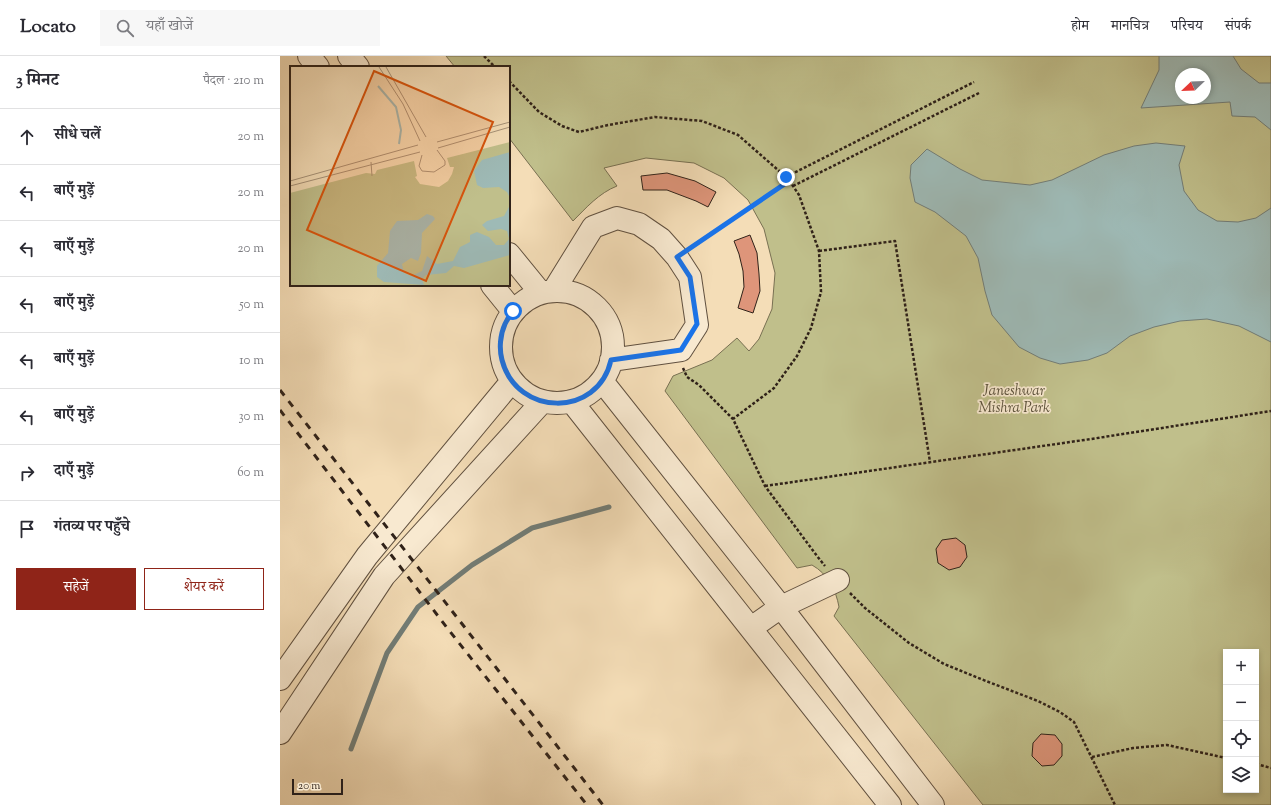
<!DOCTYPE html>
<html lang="hi">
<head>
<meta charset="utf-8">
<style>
	:root { --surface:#fff; --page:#f7f7f7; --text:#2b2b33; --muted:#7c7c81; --line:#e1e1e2; --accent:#8f2418 }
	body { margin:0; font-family:"Sorts Mill Goudy","Noto Serif Devanagari",serif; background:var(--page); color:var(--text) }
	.controls { position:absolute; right:12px; bottom:12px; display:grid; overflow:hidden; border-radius:0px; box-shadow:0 2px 6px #0003 }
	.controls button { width:36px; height:36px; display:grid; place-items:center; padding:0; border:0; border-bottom:1px solid var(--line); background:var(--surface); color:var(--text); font:20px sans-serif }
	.compass { position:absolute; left:895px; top:12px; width:36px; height:36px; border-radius:50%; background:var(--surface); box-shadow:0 2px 6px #0003; rotate:247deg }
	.scale { position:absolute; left:12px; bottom:10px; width:51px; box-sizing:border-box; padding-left:4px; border:2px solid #302219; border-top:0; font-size:11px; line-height:14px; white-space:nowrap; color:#302219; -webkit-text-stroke:3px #f8e9d0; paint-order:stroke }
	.stop { position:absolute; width:12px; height:12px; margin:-9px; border:3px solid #1a73e8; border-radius:50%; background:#fff }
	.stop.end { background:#1a73e8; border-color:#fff; box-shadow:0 1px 4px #0008 }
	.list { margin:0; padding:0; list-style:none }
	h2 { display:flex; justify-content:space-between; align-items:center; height:52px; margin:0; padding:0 16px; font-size:17px }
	h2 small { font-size:13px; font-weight:400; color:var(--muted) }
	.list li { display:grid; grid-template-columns:26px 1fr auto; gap:12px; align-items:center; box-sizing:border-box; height:56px; padding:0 16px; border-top:1px solid var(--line) }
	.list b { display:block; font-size:15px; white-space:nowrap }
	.list em { font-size:13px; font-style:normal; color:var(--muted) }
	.actions { display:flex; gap:8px; padding:12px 16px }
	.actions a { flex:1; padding:9px 0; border:1px solid var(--accent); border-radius:0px; text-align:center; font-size:14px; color:var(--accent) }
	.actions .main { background:var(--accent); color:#fff }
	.icon { flex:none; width:22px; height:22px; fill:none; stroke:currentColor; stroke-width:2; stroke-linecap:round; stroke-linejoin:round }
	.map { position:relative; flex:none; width:991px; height:749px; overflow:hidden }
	header { display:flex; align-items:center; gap:24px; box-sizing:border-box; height:56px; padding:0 20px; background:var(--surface); border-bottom:1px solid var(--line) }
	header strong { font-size:19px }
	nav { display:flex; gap:22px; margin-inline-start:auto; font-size:14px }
	.search { width:280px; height:36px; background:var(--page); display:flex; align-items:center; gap:10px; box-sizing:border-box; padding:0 14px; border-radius:0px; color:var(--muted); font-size:15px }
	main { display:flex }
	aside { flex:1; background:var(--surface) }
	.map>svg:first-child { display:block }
	.green { fill:#c0bf8b; stroke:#787052; fill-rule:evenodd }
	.water { fill:#9ebab6; stroke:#727d77; fill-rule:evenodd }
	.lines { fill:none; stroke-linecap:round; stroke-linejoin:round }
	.stream { stroke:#727d77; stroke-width:5 }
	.building { fill:#de957a; stroke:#302219 }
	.minor-casing { stroke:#615140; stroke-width:24 }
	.path { stroke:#302219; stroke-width:2.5; stroke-dasharray:3 2; stroke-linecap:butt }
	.minor { stroke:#f8e9d0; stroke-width:22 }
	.rail { stroke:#302219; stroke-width:3; stroke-dasharray:7 7; stroke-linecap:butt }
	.route { stroke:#1a73e8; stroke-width:5 }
	.labels { text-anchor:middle; stroke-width:3.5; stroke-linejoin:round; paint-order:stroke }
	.park-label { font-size:15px; font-style:italic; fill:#5b513b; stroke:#f8e9d0 }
	.inset-river { fill:none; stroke:#9ebab6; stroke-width:2 }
	.inset-road { fill:none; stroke:#a69278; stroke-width:1 }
	.view { fill:#d6540d; fill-opacity:0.15; stroke:#d6540d; stroke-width:2 }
	.inset-edge { fill:none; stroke:#302219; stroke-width:2 }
</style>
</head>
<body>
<header>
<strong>Locato</strong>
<div class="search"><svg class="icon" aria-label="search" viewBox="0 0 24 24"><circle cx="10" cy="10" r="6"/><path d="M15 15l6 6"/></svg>यहाँ खोजें</div>
<nav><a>होम</a><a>मानचित्र</a><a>परिचय</a><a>संपर्क</a></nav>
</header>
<main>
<aside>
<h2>3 मिनट<small>पैदल · 210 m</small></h2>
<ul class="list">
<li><svg class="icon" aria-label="ahead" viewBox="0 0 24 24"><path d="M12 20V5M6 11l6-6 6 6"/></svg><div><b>सीधे चलें</b></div><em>20 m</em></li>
<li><svg class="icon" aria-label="left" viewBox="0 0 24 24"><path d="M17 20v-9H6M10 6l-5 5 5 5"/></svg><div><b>बाएँ मुड़ें</b></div><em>20 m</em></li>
<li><svg class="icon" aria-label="left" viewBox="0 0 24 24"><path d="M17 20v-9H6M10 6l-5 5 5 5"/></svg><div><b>बाएँ मुड़ें</b></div><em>20 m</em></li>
<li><svg class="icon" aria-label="left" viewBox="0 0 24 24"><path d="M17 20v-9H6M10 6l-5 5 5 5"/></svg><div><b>बाएँ मुड़ें</b></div><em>50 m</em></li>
<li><svg class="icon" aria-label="left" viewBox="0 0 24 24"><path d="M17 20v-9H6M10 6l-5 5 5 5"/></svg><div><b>बाएँ मुड़ें</b></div><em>10 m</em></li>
<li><svg class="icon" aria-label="left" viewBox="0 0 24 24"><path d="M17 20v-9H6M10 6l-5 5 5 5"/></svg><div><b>बाएँ मुड़ें</b></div><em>30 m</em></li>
<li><svg class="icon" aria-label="right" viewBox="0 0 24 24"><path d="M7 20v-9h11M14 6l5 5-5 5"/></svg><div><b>दाएँ मुड़ें</b></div><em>60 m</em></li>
<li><svg class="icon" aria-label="arrive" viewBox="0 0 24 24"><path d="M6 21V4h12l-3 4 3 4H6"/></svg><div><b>गंतव्य पर पहुँचे</b></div></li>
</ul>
<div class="actions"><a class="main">सहेजें</a><a>शेयर करें</a></div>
</aside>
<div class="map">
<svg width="991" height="749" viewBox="0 0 991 749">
	<rect width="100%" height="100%" fill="#f4ddb7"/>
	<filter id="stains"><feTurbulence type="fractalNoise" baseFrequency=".005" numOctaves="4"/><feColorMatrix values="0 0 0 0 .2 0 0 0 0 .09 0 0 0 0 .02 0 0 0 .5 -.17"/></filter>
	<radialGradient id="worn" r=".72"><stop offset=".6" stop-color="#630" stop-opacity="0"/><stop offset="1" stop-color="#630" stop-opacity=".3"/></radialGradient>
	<path class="green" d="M166,0H991V749H703L554,560L559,551C556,534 548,518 532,509L517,512L385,335L393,320L432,304L457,282L469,295L479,283L492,253L495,217L484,173L468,144L444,122L414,107L366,102L324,112L337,130C319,137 306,152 293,165L229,82V11H175ZM901,18H925V42H901ZM946,596H976V734H946Z"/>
	<path class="water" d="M879,0H953L961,13L979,27H991V74L975,61L952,60L950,46L861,52L879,14ZM901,18H925V42H901Z
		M876,87L905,90L899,109L904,135L918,154L937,165L958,166L976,162L991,152V286L959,270L927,263L900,265L874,271L850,280L827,297L808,304L780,308L760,302L739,291L712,259L705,235L698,202L686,180L655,156L635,146L630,122L631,109L647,93L680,113L702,124L750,129L772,124L824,99L854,90Z"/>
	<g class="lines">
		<path class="stream" d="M71,693L107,597L138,551L192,509L252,472L329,451"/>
	</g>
	<path class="building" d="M387,117L415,125L436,136L428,151L416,145L387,134H363L361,120Z
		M470,179L477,197L479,218L480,235L473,257L458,252L464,231L463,215L459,198L454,185Z
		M676,482L685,489L687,501L680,511L669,514L658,507L656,493L662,484Z
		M761,678L775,679L782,688V700L774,709L762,710L752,700L753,687Z"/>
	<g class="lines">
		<defs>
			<path id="minor" d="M29,0L38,11
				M69,0L78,11
				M229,198L260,236
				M212,229L233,255
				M274,234L313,171L337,162L359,168L381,183L397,201L410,221L417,269L401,294L331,304
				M221 291a56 56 0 1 1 112 0a56 56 0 1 1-112 0Z
				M322,325L501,551L653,749
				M292,346L610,749
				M471,572L501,551L558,524
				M0,623L87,500L232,325
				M0,677L104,520L262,346"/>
		</defs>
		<use href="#minor" class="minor-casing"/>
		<path class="path" d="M204,0L215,11
			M229,25L259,56L282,70L299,76L328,69L375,61L422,65L458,79L506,121L513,130L519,139L539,195L541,236L531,272L517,300L494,332L453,363
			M506,121L694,26
			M513,130L699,37
			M412,191L509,125
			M539,195L615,185L650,406
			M403,312L407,321L419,329L453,363L485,430L537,500L545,510
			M485,430L811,383L991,355
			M570,537L585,552L629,587L664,608L706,625L758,645L780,656L794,666L835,749
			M812,701L853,692L887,689L946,702
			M976,708L991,712"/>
		<use href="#minor" class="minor"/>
		<path class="rail" d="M0,334L323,749
			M0,354L168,573L307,749"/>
	</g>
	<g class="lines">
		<path class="route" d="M233,255C230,259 227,264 225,268C220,279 219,293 222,304C237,361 318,362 331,304L401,294L417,268L410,221L397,201L509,125L506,121"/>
	</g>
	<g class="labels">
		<g class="park-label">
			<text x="734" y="339">Janeshwar<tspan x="734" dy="17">Mishra Park</tspan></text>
		</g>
	</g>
	<g transform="translate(10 10)">
		<rect width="220" height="220" fill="#f4ddb7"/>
		<path d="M220,76V219H0V127L76,107L85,108L87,104L124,95L127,110L125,111L130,118L149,121L158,115L162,108L164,101H160L157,92Z" fill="#c0bf8b"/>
		<path d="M220,86V132L217,126L209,121L193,122L187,119L184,105L192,94ZM220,139V189L174,202L164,200L156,207L136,209L132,213L134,219L94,216L87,211V200L98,187L100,165L107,155L128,154L137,148L143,150L145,153L132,167L131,187L128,195L121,192L112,198L114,207L121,210L132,205L137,190L147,198L163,195L170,181L180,176V169L187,166L199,171L206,179H214L219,173L217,165L211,163L198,165L192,159L197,155L214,150Z" fill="#9ebab6"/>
		<path class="inset-river" d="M88,20L106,41L111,64L109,78"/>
		<path class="inset-road" d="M89,1L113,38L130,75M96,1L136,71M147,76L220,56M148,82L220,61M132,89L129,100L132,105L144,106L155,99V95L147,84M81,96L82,110M0,115L128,79M0,120L130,86"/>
		<path class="view" d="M84,5L203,56L136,215L17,164Z"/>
		<rect width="220" height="220" class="inset-edge"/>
	</g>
	<rect width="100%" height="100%" filter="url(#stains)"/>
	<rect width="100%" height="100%" fill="url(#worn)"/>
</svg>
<div class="controls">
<button>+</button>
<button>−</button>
<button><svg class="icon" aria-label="locate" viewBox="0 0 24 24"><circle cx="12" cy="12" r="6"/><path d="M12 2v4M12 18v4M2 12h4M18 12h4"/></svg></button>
<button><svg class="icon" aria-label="layers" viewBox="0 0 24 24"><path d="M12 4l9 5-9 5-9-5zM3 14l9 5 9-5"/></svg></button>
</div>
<svg class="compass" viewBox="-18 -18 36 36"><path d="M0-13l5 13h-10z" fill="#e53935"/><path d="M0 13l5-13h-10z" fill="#7c7c81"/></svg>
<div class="scale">20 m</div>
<div class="stop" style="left:233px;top:255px"></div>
<div class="stop end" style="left:506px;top:121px"></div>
</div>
</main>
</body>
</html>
